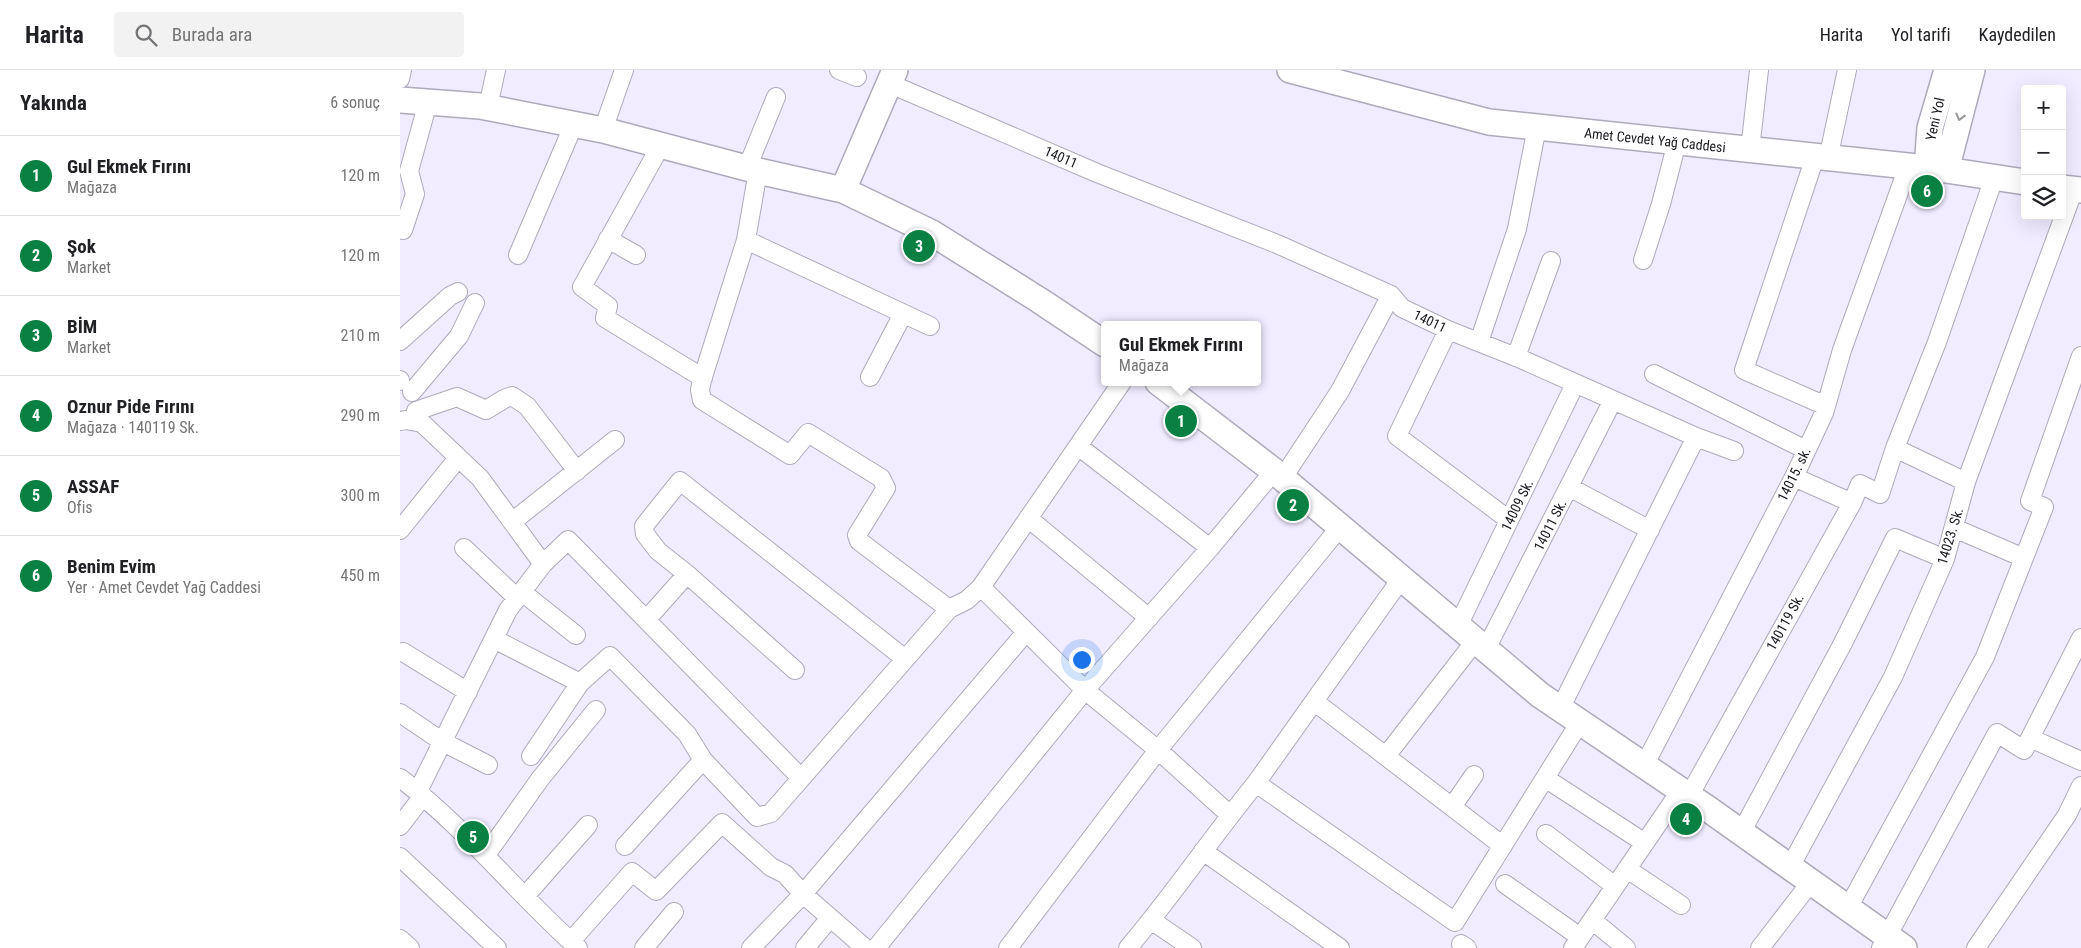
<!DOCTYPE html>
<html lang="tr">
<head>
<meta charset="utf-8">
<style>
	:root { --surface:#fff; --page:#f2f2f2; --text:#202124; --muted:#757577; --line:#e0e0e0; --accent:#0b8043 }
	body { margin:0; font-family:"Roboto Condensed",sans-serif; background:var(--page); color:var(--text) }
	.controls { position:absolute; right:15px; top:15px; display:grid; overflow:hidden; border-radius:5px; box-shadow:0 5px 20px #0002 }
	.controls button { width:45px; height:45px; display:grid; place-items:center; padding:0; border:0; border-bottom:1px solid var(--line); background:var(--surface); color:var(--text); font:25px sans-serif }
	.you { position:absolute; left:681px; top:589px; width:18px; height:18px; margin:-12px; border:4px solid #fff; border-radius:50%; background:#1a73e8; box-shadow:0 0 0 8px #1a73e833 }
	.badge { display:grid; place-items:center; width:32px; height:32px; border-radius:50%; background:var(--accent); color:#fff; font-size:16px; font-weight:700 }
	.pin { position:absolute; translate:-50% -50%; border:2px solid #fff; box-shadow:0 1px 5px #0006 }
	.popup { position:absolute; left:701px; top:251px; width:160px; height:65px; box-sizing:border-box; display:grid; place-content:center; border-radius:5px; background:var(--surface); filter:drop-shadow(0 1px 4px #0005); font-size:16px; white-space:nowrap; color:var(--muted) }
	.popup b { font-size:19px; color:var(--text) }
	.popup::after { content:''; position:absolute; left:50%; top:100%; margin-left:-10px; border:10px solid transparent; border-top-color:var(--surface) }
	.list { margin:0; padding:0; list-style:none }
	h2 { display:flex; justify-content:space-between; align-items:center; height:65px; margin:0; padding:0 20px; font-size:21px }
	h2 small { font-size:16px; font-weight:400; color:var(--muted) }
	.list li { display:grid; grid-template-columns:32px 1fr auto; gap:15px; align-items:center; box-sizing:border-box; height:80px; padding:0 20px; border-top:1px solid var(--line) }
	.list b { display:block; font-size:19px; white-space:nowrap }
	.list p { margin:0; font-size:16px; white-space:nowrap; color:var(--muted) }
	.list em { font-size:16px; font-style:normal; color:var(--muted) }
	.icon { flex:none; width:28px; height:28px; fill:none; stroke:currentColor; stroke-width:2; stroke-linecap:round; stroke-linejoin:round }
	.map { position:relative; flex:none; width:1681px; height:878px; overflow:hidden }
	header { display:flex; align-items:center; gap:30px; box-sizing:border-box; height:70px; padding:0 25px; background:var(--surface); border-bottom:1px solid var(--line) }
	header strong { font-size:24px }
	nav { display:flex; gap:28px; margin-inline-start:auto; font-size:18px }
	.search { width:350px; height:45px; background:var(--page); display:flex; align-items:center; gap:12px; box-sizing:border-box; padding:0 18px; border-radius:5px; color:var(--muted); font-size:19px }
	main { display:flex }
	aside { flex:1; background:var(--surface) }
	.map>svg:first-child { display:block }
	.building { fill:#8f6a90 }
	.lines { fill:none; stroke-linecap:round; stroke-linejoin:round }
	.street-casing { stroke:#aea9bb; stroke-width:20 }
	.secondary-casing { stroke:#aea9bb; stroke-width:28 }
	.street { stroke:#fff; stroke-width:18 }
	.secondary { stroke:#fff; stroke-width:25 }
	.oneway { stroke:#98979a }
	.labels { text-anchor:middle; stroke-width:5; stroke-linejoin:round; paint-order:stroke }
	.street-label { font-size:14px; fill:#1a181e; stroke:#fff }
</style>
</head>
<body>
<header>
<strong>Harita</strong>
<div class="search"><svg class="icon" aria-label="search" viewBox="0 0 24 24"><circle cx="10" cy="10" r="6"/><path d="M15 15l6 6"/></svg>Burada ara</div>
<nav><a>Harita</a><a>Yol tarifi</a><a>Kaydedilen</a></nav>
</header>
<main>
<aside>
<h2>Yakında<small>6 sonuç</small></h2>
<ul class="list">
<li><span class="badge">1</span><div><b>Gul Ekmek Fırını</b><p>Mağaza</p></div><em>120 m</em></li>
<li><span class="badge">2</span><div><b>Şok</b><p>Market</p></div><em>120 m</em></li>
<li><span class="badge">3</span><div><b>BİM</b><p>Market</p></div><em>210 m</em></li>
<li><span class="badge">4</span><div><b>Oznur Pide Fırını</b><p>Mağaza · 140119 Sk.</p></div><em>290 m</em></li>
<li><span class="badge">5</span><div><b>ASSAF</b><p>Ofis</p></div><em>300 m</em></li>
<li><span class="badge">6</span><div><b>Benim Evim</b><p>Yer · Amet Cevdet Yağ Caddesi</p></div><em>450 m</em></li>
</ul>
</aside>
<div class="map">
<svg width="1681" height="878" viewBox="0 0 1681 878">
	<rect width="100%" height="100%" fill="#f1ecff"/>
	<path class="building" d="M1521,112L1536,113L1532,131L1518,124Z"/>
	<g class="lines">
		<defs>
			<path id="street" d="M439,0L457,7
				M0,9L2,0
				M488,13L697,103L877,174L991,225L1002,238L1048,260L1121,289L1296,367L1334,381
				M88,37L96,0
				M203,60L224,0
				M261,75L182,217L208,236L205,248L303,308
				M1350,80L1359,0
				M1415,87L1344,300L1426,336
				M1428,89L1447,0
				M347,98L376,27
				M358,101L346,170L302,310L300,320L302,330L390,385L408,363L481,408L486,418L457,465L459,471L549,539
				M3,160L15,124L9,101L28,32
				M208,169L236,185
				M346,170L530,256
				M118,185L174,54
				M1243,190L1261,134L1277,72
				M1048,260L997,366L1109,450
				M0,271L50,226L58,222
				M1079,272L1117,159L1137,57
				M1116,287L1151,191
				M1254,304L1406,380
				M470,307L503,244
				M0,310V311
				M12,322L59,266L75,233
				M16,341L57,327L86,340L104,329L112,326L127,336L177,401
				M0,351L6,350L22,353L80,408L143,494
				M678,376L810,478
				M1495,378L1566,412
				M882,409L940,321L991,225
				M1169,417L1250,460
				M1452,433L1460,414L1480,424L1495,378L1537,272L1594,108
				M628,448L749,548
				M112,452L215,370
				M1554,458L1624,488
				M0,460L58,388
				M64,478L117,528
				M581,517L685,620L758,680L830,745
				M122,522L176,565
				M247,549L287,504
				M1058,556L1175,314
				M94,569L180,613
				M1086,579L1213,330
				M3,582L68,622
				M395,600L287,504L258,481L245,464L244,456L280,411L504,588
				M915,632L1103,776
				M1160,639L1296,367
				M0,643L43,672L88,695
				M1630,668L1681,691
				M131,686L180,613L210,586L287,664L303,690L357,747L371,743L549,539L567,530L581,517L722,312
				M986,686L1076,570
				M1244,696L1394,407L1424,343L1442,280L1508,97
				M0,708C66,758 117,824 178,878
				M1145,708L1245,773
				M856,713L1055,852L1180,652
				M18,721L108,540L143,494L168,470L401,708
				M1289,726L1452,433L1394,407
				M1052,737L1074,705
				M0,756L23,726
				M1341,763L1443,573L1495,468L1545,489
				M1146,764L1215,816
				M225,776L303,690
				M803,781L940,878
				M86,785L140,709L196,640
				M0,787L97,878
				M1390,797L1493,607L1545,489L1566,412L1674,119
				M1227,799L1281,835
				M1105,814L1180,867
				M126,825L188,755
				M1448,838L1585,587L1644,437L1630,431L1681,286
				M751,850L792,878
				M1192,850L1226,878
				M0,869L10,878
				M171,871L232,802L256,821L322,753L371,797L385,804L403,824L465,878
				M1061,874L1067,878
				M244,878L274,842
				M351,878L403,824L626,562
				M405,878L430,848
				M476,878L685,620L810,478L874,401
				M608,878L758,680L940,457
				M728,878C773,825 812,767 856,713L1001,509
				M1173,878L1281,720
				M1360,878L1411,812
				M1481,878L1597,663L1624,680L1681,568
				M1576,878L1667,745L1681,716"/>
			<path id="secondary" d="M890,0L1089,52L1546,100L1625,112
				M0,30L80,36L203,60L358,101L443,120L532,163L639,230L705,274
				M1527,99L1530,58L1547,0
				M1546,100L1572,0
				M1662,118L1681,120
				M443,120L495,0
				M758,312L874,401L1140,625L1304,736L1504,878"/>
		</defs>
		<use href="#street" class="street-casing"/>
		<use href="#secondary" class="secondary-casing"/>
		<use href="#street" class="street"/>
		<use href="#secondary" class="secondary"/>
	</g>
	<defs><path id="oneway-chevron" d="M-2-3.5L2.5 0L-2 3.5" fill="none" stroke-width="1.6" stroke-linecap="round" stroke-linejoin="round" transform="scale(1.25)"/></defs>
	<use class="oneway" href="#oneway-chevron" transform="translate(1560 47) rotate(104)"/>
	<g class="labels">
		<g class="street-label">
			<text transform="translate(1535 49) rotate(-77)" y="5">Yeni Yol</text>
			<text transform="translate(1255 70) rotate(6)" y="5">Amet Cevdet Yağ Caddesi</text>
			<text transform="translate(661 87) rotate(23)" y="5">14011</text>
			<text transform="translate(1030 251) rotate(25)" y="5">14011</text>
			<text transform="translate(1394 404) rotate(-64)" y="5">14015. sk.</text>
			<text transform="translate(1117 435) rotate(-64)" y="5">14009 Sk.</text>
			<text transform="translate(1150 455) rotate(-63)" y="5">14011 Sk.</text>
			<text transform="translate(1550 466) rotate(-73)" y="5">14023. Sk.</text>
			<text transform="translate(1385 552) rotate(-61)" y="5">140119 Sk.</text>
		</g>
	</g>
</svg>
<div class="controls">
<button>+</button>
<button>−</button>
<button><svg class="icon" aria-label="layers" viewBox="0 0 24 24"><path d="M12 4l9 5-9 5-9-5zM3 14l9 5 9-5"/></svg></button>
</div>
<div class="you"></div>
<div class="pin badge" style="left:781px;top:351px">1</div>
<div class="popup"><b>Gul Ekmek Fırını</b>Mağaza</div>
<div class="pin badge" style="left:893px;top:435px">2</div>
<div class="pin badge" style="left:519px;top:176px">3</div>
<div class="pin badge" style="left:1286px;top:749px">4</div>
<div class="pin badge" style="left:73px;top:767px">5</div>
<div class="pin badge" style="left:1527px;top:121px">6</div>
</div>
</main>
</body>
</html>
